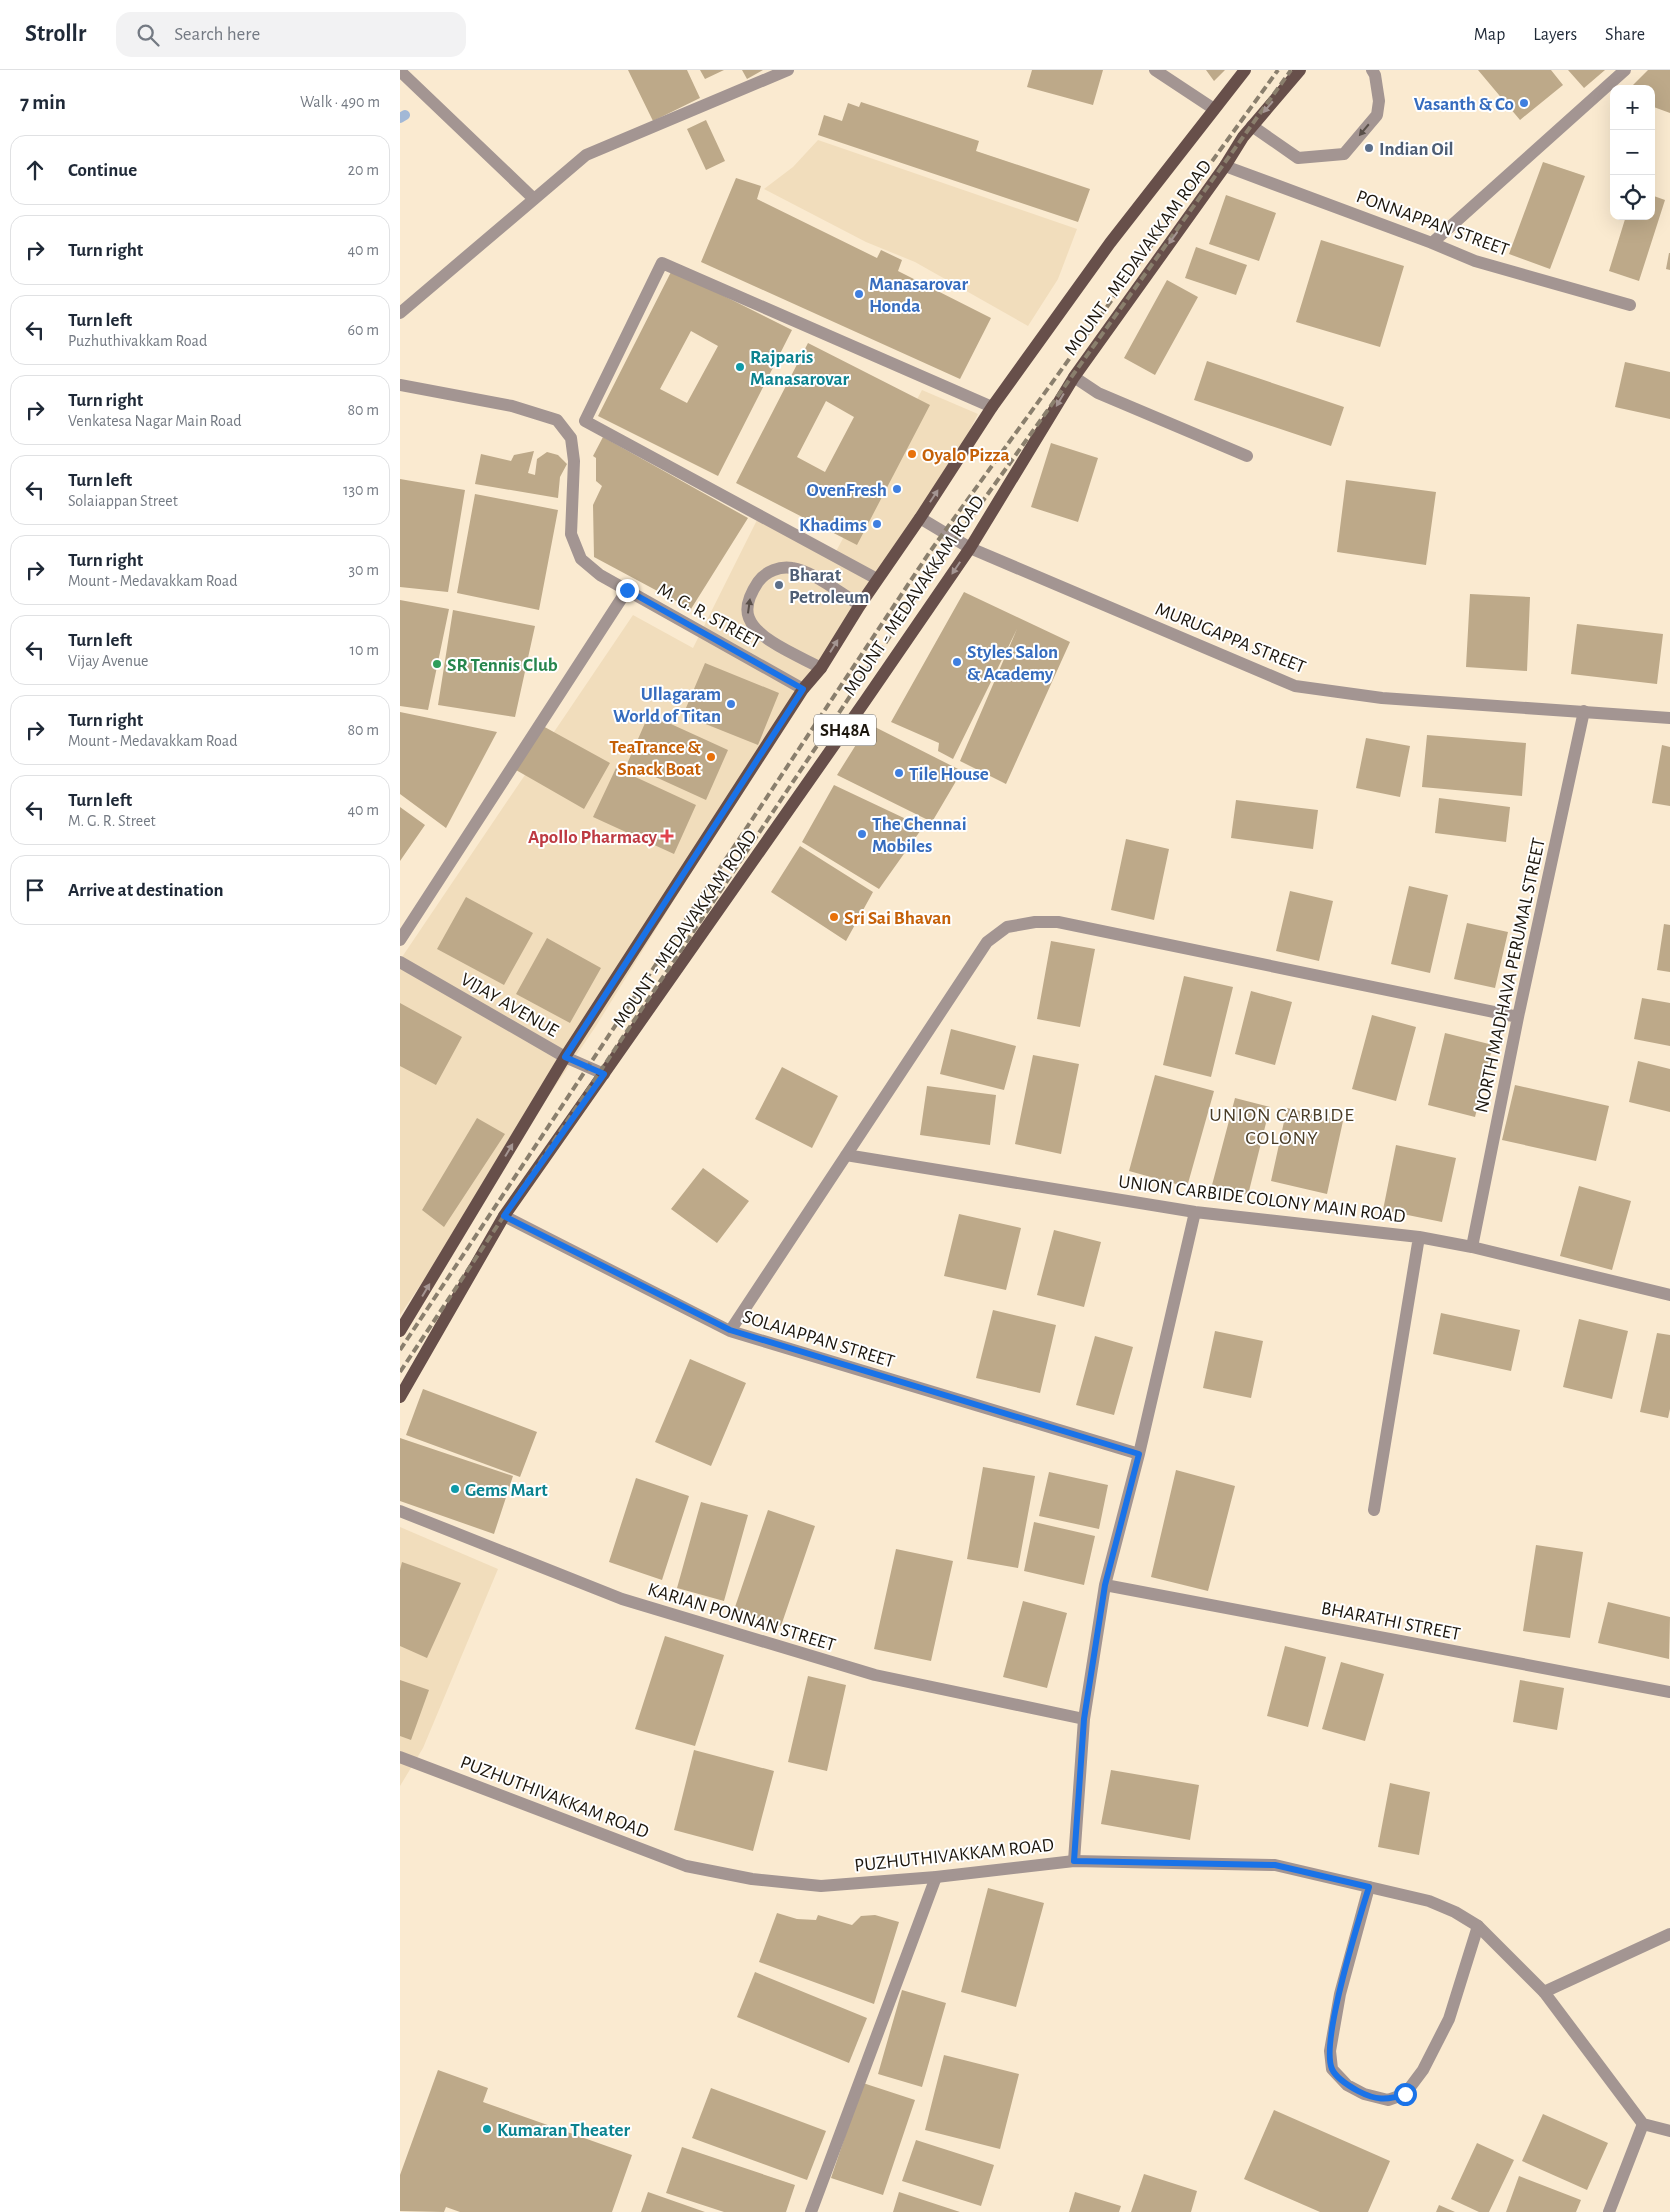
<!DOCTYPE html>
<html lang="en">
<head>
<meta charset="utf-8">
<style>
	:root { --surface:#fff; --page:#f2f2f3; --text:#1f2937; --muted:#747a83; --line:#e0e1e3 }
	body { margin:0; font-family:"Alegreya Sans",sans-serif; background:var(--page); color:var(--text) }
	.controls { position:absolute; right:15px; top:15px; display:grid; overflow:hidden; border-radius:10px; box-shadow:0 5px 20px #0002 }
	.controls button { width:45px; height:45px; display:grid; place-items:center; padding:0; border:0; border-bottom:1px solid var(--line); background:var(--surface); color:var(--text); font:25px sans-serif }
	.stop { position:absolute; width:15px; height:15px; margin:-11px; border:4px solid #1a73e8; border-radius:50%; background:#fff }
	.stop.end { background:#1a73e8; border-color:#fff; box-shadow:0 1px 5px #0008 }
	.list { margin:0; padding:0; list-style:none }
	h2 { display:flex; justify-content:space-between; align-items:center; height:65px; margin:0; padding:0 20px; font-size:21px }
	h2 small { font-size:16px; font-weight:400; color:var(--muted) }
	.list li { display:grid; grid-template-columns:32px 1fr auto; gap:15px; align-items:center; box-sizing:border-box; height:70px; margin:0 10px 10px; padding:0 10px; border:1px solid var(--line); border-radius:15px }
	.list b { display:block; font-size:19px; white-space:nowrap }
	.list p { margin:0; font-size:16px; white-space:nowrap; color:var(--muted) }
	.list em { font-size:16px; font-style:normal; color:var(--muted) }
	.icon { flex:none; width:28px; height:28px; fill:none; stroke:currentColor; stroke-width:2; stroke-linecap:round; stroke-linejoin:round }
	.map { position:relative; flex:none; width:1270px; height:2142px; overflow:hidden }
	header { display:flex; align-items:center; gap:30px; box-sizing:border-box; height:70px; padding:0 25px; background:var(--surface); border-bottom:1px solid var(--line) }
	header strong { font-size:24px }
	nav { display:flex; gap:28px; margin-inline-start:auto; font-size:18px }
	.search { width:350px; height:45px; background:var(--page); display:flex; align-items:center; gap:12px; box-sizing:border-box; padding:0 18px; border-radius:15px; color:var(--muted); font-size:19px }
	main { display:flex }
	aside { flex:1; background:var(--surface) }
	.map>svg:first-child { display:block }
	.built { fill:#f1ddbc }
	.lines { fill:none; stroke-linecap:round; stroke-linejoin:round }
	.stream { stroke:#a2b8d6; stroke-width:10 }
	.building { fill:#bda989; fill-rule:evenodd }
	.service { stroke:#a39592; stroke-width:12 }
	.minor { stroke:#a39592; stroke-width:12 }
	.tertiary { stroke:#a39592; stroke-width:12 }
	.primary { stroke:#674f4a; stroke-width:12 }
	.rail { stroke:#8a7f6d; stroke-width:4; stroke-dasharray:8 4; stroke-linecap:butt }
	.oneway { fill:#a49592 }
	.oneway2 { fill:#594f49 }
	.route { stroke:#1a73e8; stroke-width:6 }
	.shop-dot { fill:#3f7fe0; stroke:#fff; stroke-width:2 }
	.service-dot { fill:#5c6f8a; stroke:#fff; stroke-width:2 }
	.culture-dot { fill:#0f9aa8; stroke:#fff; stroke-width:2 }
	.food-dot { fill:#e8710a; stroke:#fff; stroke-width:2 }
	.leisure-dot { fill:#2e9e5b; stroke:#fff; stroke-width:2 }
	.health-dot { fill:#e0444e; stroke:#fff; stroke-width:2 }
	.labels { text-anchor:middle; stroke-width:4; stroke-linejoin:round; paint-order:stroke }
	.shield { fill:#fff; stroke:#605c56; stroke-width:1 }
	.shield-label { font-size:18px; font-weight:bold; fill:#1c160d }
	.shop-label { font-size:19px; font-weight:bold; fill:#366cbe; stroke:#fff; text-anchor:end }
	.service-label { font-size:19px; font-weight:bold; fill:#4e5e75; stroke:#fff; text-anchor:start }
	.street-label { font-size:19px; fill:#1c160d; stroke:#fff }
	.culture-label { font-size:19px; font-weight:bold; fill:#0d838f; stroke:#fff; text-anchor:start }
	.food-label { font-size:19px; font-weight:bold; fill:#c56008; stroke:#fff; text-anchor:start }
	.leisure-label { font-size:19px; font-weight:bold; fill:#27864d; stroke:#fff; text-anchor:start }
	.health-label { font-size:19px; font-weight:bold; fill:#be3a42; stroke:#fff; text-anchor:end }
	.neighbourhood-label { font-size:20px; letter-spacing:1px; fill:#4a3d27; stroke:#fff }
</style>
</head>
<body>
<header>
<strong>Strollr</strong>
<div class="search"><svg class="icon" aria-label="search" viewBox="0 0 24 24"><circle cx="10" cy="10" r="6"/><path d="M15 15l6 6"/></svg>Search here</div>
<nav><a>Map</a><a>Layers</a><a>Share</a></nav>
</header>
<main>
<aside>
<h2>7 min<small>Walk · 490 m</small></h2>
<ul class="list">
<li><svg class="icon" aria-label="ahead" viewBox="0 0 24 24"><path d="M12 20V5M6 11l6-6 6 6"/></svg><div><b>Continue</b></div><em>20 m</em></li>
<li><svg class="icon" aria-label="right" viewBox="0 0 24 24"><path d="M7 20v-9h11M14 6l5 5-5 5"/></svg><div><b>Turn right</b></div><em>40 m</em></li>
<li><svg class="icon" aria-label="left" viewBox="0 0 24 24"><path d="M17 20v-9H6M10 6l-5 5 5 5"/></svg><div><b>Turn left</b><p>Puzhuthivakkam Road</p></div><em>60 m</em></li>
<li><svg class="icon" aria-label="right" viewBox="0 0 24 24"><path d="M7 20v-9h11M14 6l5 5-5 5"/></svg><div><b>Turn right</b><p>Venkatesa Nagar Main Road</p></div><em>80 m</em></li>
<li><svg class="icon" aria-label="left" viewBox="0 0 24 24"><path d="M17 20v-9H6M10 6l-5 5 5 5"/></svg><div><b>Turn left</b><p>Solaiappan Street</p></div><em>130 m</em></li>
<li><svg class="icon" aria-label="right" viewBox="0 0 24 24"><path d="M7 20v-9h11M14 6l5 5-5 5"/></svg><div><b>Turn right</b><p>Mount - Medavakkam Road</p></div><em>30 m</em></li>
<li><svg class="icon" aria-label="left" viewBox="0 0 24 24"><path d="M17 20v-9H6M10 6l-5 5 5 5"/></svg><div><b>Turn left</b><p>Vijay Avenue</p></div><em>10 m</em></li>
<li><svg class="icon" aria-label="right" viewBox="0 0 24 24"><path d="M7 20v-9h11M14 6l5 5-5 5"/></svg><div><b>Turn right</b><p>Mount - Medavakkam Road</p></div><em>80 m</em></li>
<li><svg class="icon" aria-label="left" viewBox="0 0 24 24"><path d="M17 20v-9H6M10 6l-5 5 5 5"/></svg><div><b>Turn left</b><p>M. G. R. Street</p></div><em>40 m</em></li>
<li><svg class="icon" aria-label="arrive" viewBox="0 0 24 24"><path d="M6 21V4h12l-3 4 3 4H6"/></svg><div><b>Arrive at destination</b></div></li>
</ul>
</aside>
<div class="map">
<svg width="1270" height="2142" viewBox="0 0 1270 2142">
	<rect width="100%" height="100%" fill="#faead0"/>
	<path class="built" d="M418,70L677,159L658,209L628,256L515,192L466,172L364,119L393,97Z
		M522,320L578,344L516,464L406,617L196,956L0,1245V890L233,545L293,578L358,448L432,489Z
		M0,1457L98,1499L23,1678L0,1716Z"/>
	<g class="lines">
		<path class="stream" d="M0,48L5,45"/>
	</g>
	<path class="building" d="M228,0H287L300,28L253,51Z
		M300,0H324L305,9Z
		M342,0H363L347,9Z
		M632,0H703L693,35L627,17Z
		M806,0H825L814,11Z
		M1078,0H1151L1163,15L1120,50Z
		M1168,0H1205L1184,18Z
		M1248,0H1270V43L1251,36V19H1229Z
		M461,32L579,71L576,81L690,119L678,152L418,65L424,45L442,51L448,33L459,37Z
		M306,50L325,91L306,100L287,59Z
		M1143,92L1185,106L1150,199L1109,184Z
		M336,108L361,116L357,129L477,188L481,180L502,190L498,201L591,248L560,309L301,192Z
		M826,125L876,143L859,191L809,174Z
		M1251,125L1265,130L1239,211L1209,201L1226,146H1251Z
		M921,170L1004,196L980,277L896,252Z
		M796,177L847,195L836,225L785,208Z
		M1269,183H1270V200L1266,199Z
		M272,200L392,260L318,406L198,346ZM291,261L318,276L287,333L260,319Z
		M767,210L798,227L755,305L724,288Z
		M408,273L530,335L457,475L336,413ZM426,331L454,347L425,402L397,387Z
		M807,291L944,337L931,376L794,330Z
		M1225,292L1270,302V349L1215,337Z
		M203,367L348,448L291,539L194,487L193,435L202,416L196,411V388L193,386Z
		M651,373L698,388L678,452L631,437Z
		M134,381L128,403L135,405L137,389L147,382L158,385L167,394L160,407L158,428L75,414L81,384L111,391L114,385Z
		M0,409L65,420L48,522L0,517Z
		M946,410L1036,422L1026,495L937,482Z
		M75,424L158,440L139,540L57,523Z
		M564,522L670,572L606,714L560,691L617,559L553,689L538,681L539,673L491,652Z
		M1070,524L1130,527L1127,601L1066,597Z
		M0,530L49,539L28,640L0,636Z
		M53,540L135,556L115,647L38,635Z
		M1177,554L1263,564L1257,614L1171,604Z
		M305,593L379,623L358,675L283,645Z
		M0,642L97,662L46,758L0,724Z
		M249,644L328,680L306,730L227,694Z
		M469,654L562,701L532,752L437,705Z
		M141,655L210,693L184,739L116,700Z
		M1027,665L1126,673L1122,726L1022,717Z
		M966,668L1010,676L1000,727L956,718Z
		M1262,675L1270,677V736L1252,733Z
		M216,698L296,735L274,784L193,747Z
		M434,715L523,757L479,819L402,772Z
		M1039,728L1110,737L1106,772L1035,763Z
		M836,730L918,740L913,779L831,768Z
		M0,737L25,755L0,791Z
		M726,769L769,779L754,850L711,840Z
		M400,776L473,822L446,871L371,822Z
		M1009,816L1048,825L1030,903L991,894Z
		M890,821L933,831L919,891L876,881Z
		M66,827L133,863L104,915L37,879Z
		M1067,853L1108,862L1095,918L1054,909Z
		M1264,854L1270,855V902L1257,900Z
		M147,868L201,898L170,953L116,924Z
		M651,871L695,879L680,957L637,949Z
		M784,906L833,917L811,1007L763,995Z
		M851,921L892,932L875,995L835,984Z
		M1242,928L1270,933V976L1234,969Z
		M0,933L62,967L36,1015L0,996Z
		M972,945L1016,957L996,1031L952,1019Z
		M551,959L616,976L604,1020L540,1004Z
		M1045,963L1093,975L1075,1047L1028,1035Z
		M633,985L679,994L661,1084L615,1074Z
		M1238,991L1270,999V1042L1229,1032Z
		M382,997L438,1026L412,1078L355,1049Z
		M755,1005L814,1021L787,1117L729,1101Z
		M1115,1015L1209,1036L1196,1091L1102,1070Z
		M527,1016L596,1025L590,1075L520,1065Z
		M835,1028L870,1037L848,1125L812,1115Z
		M887,1038L943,1051L927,1124L871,1111Z
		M77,1048L105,1064L44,1157L22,1140Z
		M996,1075L1056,1088L1042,1152L983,1140Z
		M303,1098L349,1131L317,1173L271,1139Z
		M1179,1116L1231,1131L1212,1200L1160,1186Z
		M559,1144L621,1158L606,1220L544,1206Z
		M654,1160L701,1172L684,1237L637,1225Z
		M593,1240L656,1255L640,1323L576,1308Z
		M1041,1243L1120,1260L1111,1301L1033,1284Z
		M1179,1249L1228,1261L1212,1329L1163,1317Z
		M815,1261L863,1271L851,1328L803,1318Z
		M1257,1263L1270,1265V1339L1268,1348L1240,1342Z
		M695,1266L733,1277L714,1345L676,1335Z
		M290,1289L346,1313L311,1396L255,1372Z
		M23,1319L137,1362L120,1407L6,1365Z
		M0,1368L113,1406L94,1464L0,1431Z
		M583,1397L635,1406L618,1498L567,1489Z
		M776,1400L835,1416L808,1521L751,1507Z
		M649,1402L708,1415L699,1459L639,1446Z
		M236,1408L289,1426L262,1510L209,1492Z
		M301,1432L348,1445L324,1531L277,1518Z
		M368,1440L415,1456L381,1556L334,1540Z
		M634,1452L695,1466L684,1515L624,1501Z
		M1136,1475L1183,1482L1170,1568L1123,1561Z
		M496,1479L553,1491L531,1591L474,1579Z
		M2,1492L61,1513L27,1588L0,1576V1500Z
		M623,1531L667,1543L647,1618L603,1607Z
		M1208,1532L1270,1547L1269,1589L1198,1573Z
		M265,1566L324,1585L295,1676L235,1659Z
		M885,1576L926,1587L908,1657L867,1646Z
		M941,1592L984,1604L965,1671L922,1659Z
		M408,1606L446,1615L427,1701L388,1692Z
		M0,1610L29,1620L11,1670L0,1666Z
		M1120,1610L1164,1618L1157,1660L1113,1652Z
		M294,1680L374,1701L353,1781L274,1760Z
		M711,1700L799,1715L790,1770L701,1754Z
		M990,1713L1030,1722L1019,1785L978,1777Z
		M588,1818L644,1833L616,1937L561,1922Z
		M377,1843L397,1849L416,1850L418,1845L452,1855L461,1846L475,1845L499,1852L474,1934L359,1892Z
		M355,1902L467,1948L449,1993L337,1947Z
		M502,1920L546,1933L522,2017L478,2004Z
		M544,1985L619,2004L600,2079L525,2060Z
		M38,2000L88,2018L83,2032L232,2085L212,2142H60L46,2137L44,2142L0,2141V2105Z
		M463,2013L515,2030L483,2125L431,2108Z
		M311,2018L426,2061L407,2110L292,2068Z
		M874,2040L990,2091L968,2142H920L844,2109Z
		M1143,2044L1208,2073L1187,2120L1122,2091Z
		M516,2070L594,2095L581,2136L502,2111Z
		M1077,2073L1114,2090L1089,2142H1079L1051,2129Z
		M282,2077L395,2115L386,2142H324L266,2123Z
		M744,2104L797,2121L791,2142H731Z
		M1119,2106L1181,2130L1176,2142H1106Z
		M248,2122L305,2142H241Z
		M499,2122L560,2142H493Z
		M675,2122L721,2136L719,2142H669Z
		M1039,2135L1055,2142H1036Z"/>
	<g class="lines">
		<path class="service" d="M755,0L814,39
			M852,56L898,88L944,84L977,45L979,31L975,5L972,0
			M674,307L698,323L847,386
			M421,598C401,587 357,570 349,548C344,536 352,521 358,512C366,501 380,496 392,498C413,501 441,524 460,535
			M969,1817L940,1924L930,1981L932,1999L947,2015L964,2024L988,2030L1005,2024L1023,2000L1049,1949L1078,1856"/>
		<path class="minor" d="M0,1L134,129
			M825,96L1032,173L1075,191L1230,235
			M1032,173L1225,0
			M0,243L186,85L388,0
			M0,315L112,336L157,350L171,368L174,391L171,464L181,489L200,505L403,619
			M477,509L185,351L262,193L592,337
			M0,870L227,520
			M0,892L165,987L204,1004
			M446,1085L795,1142L1019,1167L1072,1177L1270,1225
			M104,1146L330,1261L739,1384
			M1072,1177L1118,947L1184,641
			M330,1261L587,872L607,857L635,852H658L1118,947
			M974,1440L1019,1167
			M0,1441L222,1529L475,1605L684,1649
			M705,1515L1270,1622
			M674,1791L684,1649L705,1515L739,1384L795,1142
			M1144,1922L1270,1864
			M411,2142L536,1807
			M1209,2142L1243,2054"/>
		<path class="tertiary" d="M520,448L570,478L895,616L982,628L1270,648
			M0,1687L286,1796L352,1809L421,1816L536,1807L674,1791L875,1795L1029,1831L1055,1842L1078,1856L1144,1922L1243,2054L1270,2061"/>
		<path class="primary" d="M0,1261L165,987L403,619L421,598L460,535L520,448L592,337L710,173L845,0
			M0,1327L104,1146L465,631L570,478L674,307L825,96L843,67L900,0"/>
		<path class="rail" d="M0,1280L529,483L878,0
			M0,1302L542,488L891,0"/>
	</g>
	<defs><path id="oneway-solid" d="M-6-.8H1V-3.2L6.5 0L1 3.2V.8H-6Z" transform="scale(1.25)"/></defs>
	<g class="oneway">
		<use href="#oneway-solid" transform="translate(868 37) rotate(130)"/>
		<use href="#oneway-solid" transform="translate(773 168) rotate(126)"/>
		<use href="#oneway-solid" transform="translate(660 330) rotate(121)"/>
		<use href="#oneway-solid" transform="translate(534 426) rotate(-57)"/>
		<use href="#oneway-solid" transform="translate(556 498) rotate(124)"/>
		<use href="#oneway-solid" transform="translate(434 576) rotate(-58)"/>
		<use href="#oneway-solid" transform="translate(109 1080) rotate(-59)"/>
		<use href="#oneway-solid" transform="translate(26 1220) rotate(-59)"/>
	</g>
	<g class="oneway2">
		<use href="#oneway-solid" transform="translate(964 60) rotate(130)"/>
		<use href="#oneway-solid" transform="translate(349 536) rotate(-82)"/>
	</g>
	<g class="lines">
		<path class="route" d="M227,520L403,619L165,987L204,1004L104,1146L330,1260L739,1384L705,1515L684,1649L674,1791L875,1795L969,1817C959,1849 920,1972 932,1999C936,2008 949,2016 958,2021C975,2030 987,2031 1005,2024"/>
	</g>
	<g class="shop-dot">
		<circle cx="1124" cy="33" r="5"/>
		<circle cx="459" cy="224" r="5"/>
		<circle cx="497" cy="419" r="5"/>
		<circle cx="477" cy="454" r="5"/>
		<circle cx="557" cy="592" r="5"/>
		<circle cx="331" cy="634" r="5"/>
		<circle cx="499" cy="703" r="5"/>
		<circle cx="462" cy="764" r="5"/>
	</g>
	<g class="service-dot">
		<circle cx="969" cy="78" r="5"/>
		<circle cx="379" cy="515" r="5"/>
	</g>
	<g class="culture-dot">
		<circle cx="340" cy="297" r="5"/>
		<circle cx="55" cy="1419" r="5"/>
		<circle cx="87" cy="2059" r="5"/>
	</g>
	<g class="food-dot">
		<circle cx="512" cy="384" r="5"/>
		<circle cx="311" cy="687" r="5"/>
		<circle cx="434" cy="847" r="5"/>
	</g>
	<circle class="leisure-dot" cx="37" cy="594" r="5"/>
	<path class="health-dot" d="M264.5 758.5h5v5h5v5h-5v5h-5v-5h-5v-5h5z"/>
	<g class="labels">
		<rect class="shield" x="414" y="644.5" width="62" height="31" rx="4"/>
		<g class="shield-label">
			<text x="445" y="666">SH48A</text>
		</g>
		<g class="shop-label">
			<text x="1114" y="40">Vasanth &amp; Co</text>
			<text x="469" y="220" text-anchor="start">Manasarovar<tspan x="469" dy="22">Honda</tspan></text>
			<text x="487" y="426">OvenFresh</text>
			<text x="467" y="461">Khadims</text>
			<text x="567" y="588" text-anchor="start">Styles Salon<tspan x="567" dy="22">&amp; Academy</tspan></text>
			<text x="321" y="630">Ullagaram<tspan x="321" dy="22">World of Titan</tspan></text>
			<text x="509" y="710" text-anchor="start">Tile House</text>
			<text x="472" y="760" text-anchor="start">The Chennai<tspan x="472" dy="22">Mobiles</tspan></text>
		</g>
		<g class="service-label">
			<text x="979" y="85">Indian Oil</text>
			<text x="389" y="511">Bharat<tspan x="389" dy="22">Petroleum</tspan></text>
		</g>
		<g class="street-label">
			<text transform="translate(1033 152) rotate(20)" y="7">PONNAPPAN STREET</text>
			<text transform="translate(737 187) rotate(-54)" y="7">MOUNT - MEDAVAKKAM ROAD</text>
			<text transform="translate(513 525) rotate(-56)" y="7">MOUNT - MEDAVAKKAM ROAD</text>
			<text transform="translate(310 545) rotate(29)" y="7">M. G. R. STREET</text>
			<text transform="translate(831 567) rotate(22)" y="7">MURUGAPPA STREET</text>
			<text transform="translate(284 858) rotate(-55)" y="7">MOUNT - MEDAVAKKAM ROAD</text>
			<text transform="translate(1109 905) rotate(-78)" y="7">NORTH MADHAVA PERUMAL STREET</text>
			<text transform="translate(110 934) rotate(30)" y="7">VIJAY AVENUE</text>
			<text transform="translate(862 1128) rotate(7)" y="7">UNION CARBIDE COLONY MAIN ROAD</text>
			<text transform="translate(419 1268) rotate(17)" y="7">SOLAIAPPAN STREET</text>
			<text transform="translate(342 1546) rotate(17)" y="7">KARIAN PONNAN STREET</text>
			<text transform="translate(991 1550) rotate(11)" y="7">BHARATHI STREET</text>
			<text transform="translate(155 1726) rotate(21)" y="7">PUZHUTHIVAKKAM ROAD</text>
			<text transform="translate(554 1784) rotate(-6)" y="7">PUZHUTHIVAKKAM ROAD</text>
		</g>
		<g class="culture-label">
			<text x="350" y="293">Rajparis<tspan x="350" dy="22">Manasarovar</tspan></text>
			<text x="65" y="1426">Gems Mart</text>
			<text x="97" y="2066">Kumaran Theater</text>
		</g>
		<g class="food-label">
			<text x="522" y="391">Oyalo Pizza</text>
			<text x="301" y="683" text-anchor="end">TeaTrance &amp;<tspan x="301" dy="22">Snack Boat</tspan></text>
			<text x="444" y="854">Sri Sai Bhavan</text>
		</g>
		<g class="leisure-label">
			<text x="47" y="601">SR Tennis Club</text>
		</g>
		<g class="health-label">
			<text x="257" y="773">Apollo Pharmacy</text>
		</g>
		<g class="neighbourhood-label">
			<text x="882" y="1051">UNION CARBIDE<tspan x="882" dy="23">COLONY</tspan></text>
		</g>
	</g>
</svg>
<div class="controls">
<button>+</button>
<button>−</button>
<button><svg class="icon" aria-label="locate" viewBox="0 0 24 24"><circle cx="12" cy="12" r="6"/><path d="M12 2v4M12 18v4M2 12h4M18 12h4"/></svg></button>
</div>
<div class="stop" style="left:1005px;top:2024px"></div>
<div class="stop end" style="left:227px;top:520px"></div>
</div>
</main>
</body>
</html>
